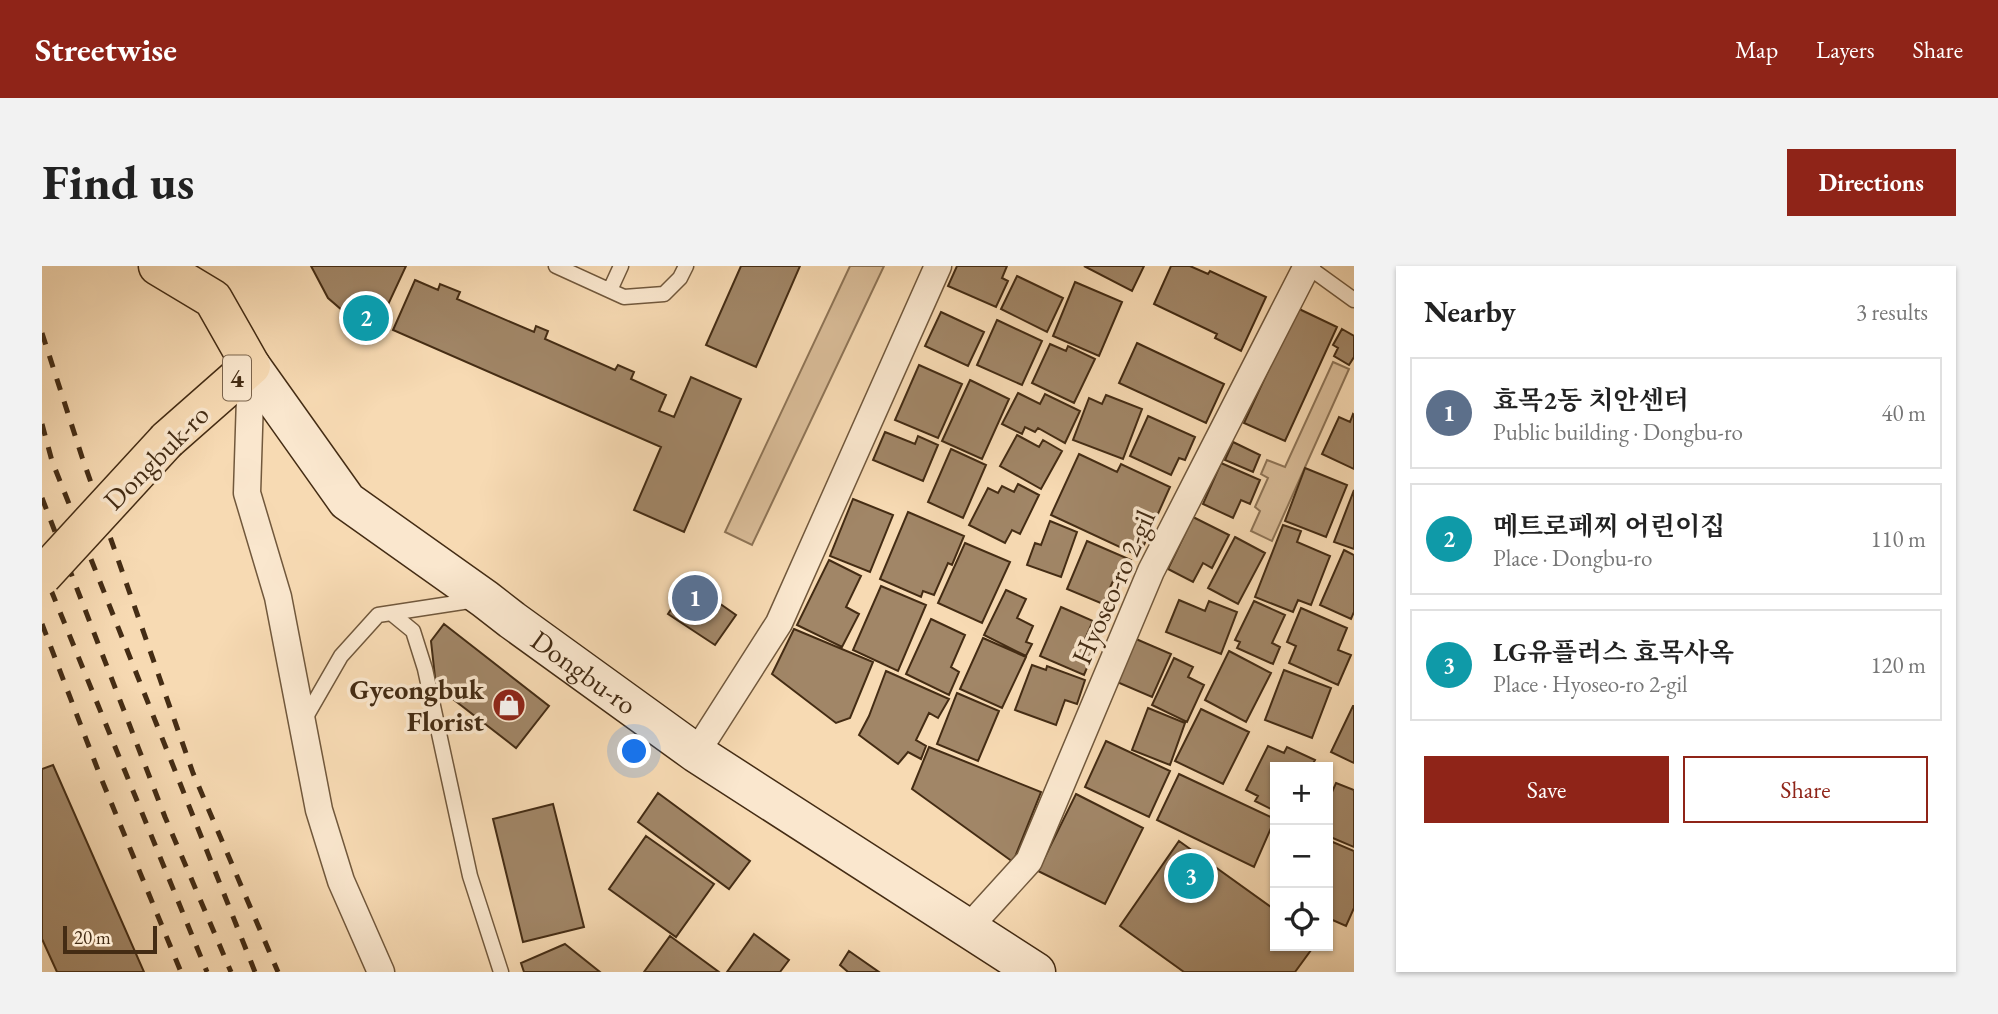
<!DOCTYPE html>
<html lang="en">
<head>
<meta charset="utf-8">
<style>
	:root { --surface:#fff; --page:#f2f2f2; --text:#222; --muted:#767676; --line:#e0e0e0; --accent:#8f2418 }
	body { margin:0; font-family:"EB Garamond","Noto Serif KR",serif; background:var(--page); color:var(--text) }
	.controls { position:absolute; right:21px; bottom:21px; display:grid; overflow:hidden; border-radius:0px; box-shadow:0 2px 5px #0004 }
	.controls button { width:63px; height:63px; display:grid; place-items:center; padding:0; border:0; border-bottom:2px solid var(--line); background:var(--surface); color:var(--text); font:35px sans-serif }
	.scale { position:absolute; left:21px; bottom:18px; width:94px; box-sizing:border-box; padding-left:7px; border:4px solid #442c14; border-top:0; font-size:19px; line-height:24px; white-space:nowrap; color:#442c14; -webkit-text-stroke:5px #fae7ce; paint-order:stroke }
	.you { position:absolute; left:593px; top:486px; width:24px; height:24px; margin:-18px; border:5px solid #fff; border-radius:50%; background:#1a73e8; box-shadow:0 0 0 10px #1a73e833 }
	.badge { display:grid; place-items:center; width:46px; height:46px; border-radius:50%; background:var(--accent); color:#fff; font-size:23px; font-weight:700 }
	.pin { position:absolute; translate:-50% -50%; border:4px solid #fff; box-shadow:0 2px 7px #0006 }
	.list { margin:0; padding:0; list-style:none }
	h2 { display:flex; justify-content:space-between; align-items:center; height:91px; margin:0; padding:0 28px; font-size:30px }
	h2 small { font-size:23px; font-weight:400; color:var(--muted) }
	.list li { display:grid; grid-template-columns:46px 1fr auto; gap:21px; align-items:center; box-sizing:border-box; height:112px; margin:0 14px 14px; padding:0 14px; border:2px solid var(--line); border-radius:0px }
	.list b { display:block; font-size:26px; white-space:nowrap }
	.list p { margin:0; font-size:23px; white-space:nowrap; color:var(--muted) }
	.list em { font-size:23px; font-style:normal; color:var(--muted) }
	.actions { display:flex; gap:14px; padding:21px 28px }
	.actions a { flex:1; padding:16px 0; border:2px solid var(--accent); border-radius:0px; text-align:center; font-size:24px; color:var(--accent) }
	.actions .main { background:var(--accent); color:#fff }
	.icon { flex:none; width:38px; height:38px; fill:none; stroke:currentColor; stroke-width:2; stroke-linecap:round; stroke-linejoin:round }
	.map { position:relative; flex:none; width:1312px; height:706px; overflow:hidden; border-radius:0px }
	header { display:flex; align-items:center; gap:42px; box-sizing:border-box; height:98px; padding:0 35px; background:var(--accent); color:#fff }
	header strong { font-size:33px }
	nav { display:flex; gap:38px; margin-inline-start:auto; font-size:24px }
	.intro { display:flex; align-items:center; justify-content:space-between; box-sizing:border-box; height:168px; padding:0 42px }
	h1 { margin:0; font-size:49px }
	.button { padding:18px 32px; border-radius:0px; background:var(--accent); color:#fff; font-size:24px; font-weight:700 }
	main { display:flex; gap:42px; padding:0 42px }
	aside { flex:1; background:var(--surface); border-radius:0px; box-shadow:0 2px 5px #0004 }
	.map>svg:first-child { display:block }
	.green { fill:#d9bc98; stroke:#8e7456; stroke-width:2 }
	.building { fill:#a18667; stroke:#442c14; stroke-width:2 }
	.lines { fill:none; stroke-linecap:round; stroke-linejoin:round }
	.lane-casing { stroke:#71583c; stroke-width:17 }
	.street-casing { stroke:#71583c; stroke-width:29 }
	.secondary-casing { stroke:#442c14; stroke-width:41 }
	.primary-casing { stroke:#442c14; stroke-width:41 }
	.lane { stroke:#fae7ce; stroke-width:14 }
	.street { stroke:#fae7ce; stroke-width:26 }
	.secondary { stroke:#fae7ce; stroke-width:38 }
	.primary { stroke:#f7dab3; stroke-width:38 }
	.rail { stroke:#442c14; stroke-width:5; stroke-dasharray:12 12; stroke-linecap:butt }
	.primary-bridge-casing { stroke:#442c14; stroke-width:41; stroke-linecap:butt }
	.primary-bridge { stroke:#f7dab3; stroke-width:38 }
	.labels { text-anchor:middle; stroke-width:7; stroke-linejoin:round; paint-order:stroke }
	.shield { fill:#fae7ce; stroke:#7b644c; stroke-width:2 }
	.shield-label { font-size:26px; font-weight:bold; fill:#442c14 }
	.street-label { font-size:28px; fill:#442c14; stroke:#fae7ce }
	.poi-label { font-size:28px; font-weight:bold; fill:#442c14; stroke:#fae7ce; text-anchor:end }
</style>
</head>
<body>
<header>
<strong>Streetwise</strong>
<nav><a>Map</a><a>Layers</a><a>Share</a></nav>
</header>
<div class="intro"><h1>Find us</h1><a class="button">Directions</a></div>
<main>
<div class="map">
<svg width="1312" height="706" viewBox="0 0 1312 706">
	<rect width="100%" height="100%" fill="#f7dab3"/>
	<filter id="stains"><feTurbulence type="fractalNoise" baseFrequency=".00286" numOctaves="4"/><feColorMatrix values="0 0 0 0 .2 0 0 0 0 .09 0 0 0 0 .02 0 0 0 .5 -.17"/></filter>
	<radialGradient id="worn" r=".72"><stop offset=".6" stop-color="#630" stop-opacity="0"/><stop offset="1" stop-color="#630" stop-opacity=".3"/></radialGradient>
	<path class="green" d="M808,0H842L710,279L683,266Z
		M1291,96L1307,103L1230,275L1209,265L1218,245L1213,241L1226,212L1219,208L1225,194L1243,201Z"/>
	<path class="building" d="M269,0H364L331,71L286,32Z
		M699,0H758L714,101L664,79Z
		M915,0H965L960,12L966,15L954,41L906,20Z
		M1042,0H1102L1090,25Z
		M1129,0H1148L1166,8L1168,5L1224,31L1199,85L1173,72L1175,68L1112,38Z
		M975,10L1021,32L1005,66L959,43Z
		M373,14L396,24L398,18L418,26L415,33L492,66L494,60L506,65L503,73L573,104L576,99L592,106L589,113L624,129L617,145L632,151L649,111L699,133L642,266L592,244L619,181L351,64Z
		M1033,16L1080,36L1057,90L1011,70Z
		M1255,42L1295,61L1243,175L1202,157Z
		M899,46L942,66L926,100L883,80Z
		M955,54L1000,75L980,119L935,99Z
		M1300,63L1312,70V91L1307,99L1292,90L1296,82L1291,79Z
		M1095,77L1182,118L1164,157L1077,117Z
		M1008,78L1024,85L1026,80L1053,93L1032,137L990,117Z
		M877,99L920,118L896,172L853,154Z
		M928,114L967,133L940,193L900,175Z
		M976,127L998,138L1003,128L1038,145L1023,177L996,162L993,166L983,161L980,168L960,158Z
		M1064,129L1100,143L1081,193L1031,174L1047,132L1060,138Z
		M1311,148L1312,149V203L1280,188L1297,151L1308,156Z
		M1106,150L1153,171L1143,194L1137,192L1129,209L1088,190Z
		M843,166L873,178L876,170L896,179L881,215L831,194Z
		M975,169L997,181L1001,174L1020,185L999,223L958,200Z
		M1191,176L1218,189L1211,206L1183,194Z
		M909,183L944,199L921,252L886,236Z
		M1037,188L1075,206L1079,198L1128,221L1097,290L1009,249Z
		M1179,197L1218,214L1208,238L1199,234L1191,252L1161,238Z
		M1263,202L1305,219L1284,271L1243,255Z
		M976,218L997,229L978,268L970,264L963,277L927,259L946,222L956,227L960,220L972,226Z
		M1312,224V283L1292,276Z
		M811,233L851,249L828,306L788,290Z
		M866,246L922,270L910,299L906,297L892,329L881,325L879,331L838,313Z
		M1151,251L1187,269L1170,302L1161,297L1151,316L1126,303Z
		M1008,255L1035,266L1019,311L985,299L993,277L999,279Z
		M1241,259L1259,265L1255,276L1288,290L1269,339L1256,334L1251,346L1213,331Z
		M1193,271L1223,287L1196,338L1166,322Z
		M1045,275L1089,294L1079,318L1071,315L1061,338L1025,323Z
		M923,277L968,296L940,357L896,337Z
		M1302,284L1312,289V346L1309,353L1278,339Z
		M787,294L819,310L804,341L817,348L800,381L755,359Z
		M647,316L694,349L673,379L626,348Z
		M839,320L884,339L856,405L811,384Z
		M964,324L984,333L975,352L991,360L984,376L990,378L984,390L942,369Z
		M1137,334L1163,345L1167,335L1195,346L1179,388L1124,366Z
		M1212,335L1243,349L1230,377L1238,381L1231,398L1195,382L1198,376L1193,374Z
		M1019,341L1051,355L1040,380L1052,385L1042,409L998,390Z
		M1259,342L1305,362L1296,384L1309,389L1296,419L1247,397L1254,380L1245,376Z
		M889,353L923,369L909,401L917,406L907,429L864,408Z
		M402,358L507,440L474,482L394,420L389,375Z
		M752,363L831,396L808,452L794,457L730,408Z
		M941,372L984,391L960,442L918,423Z
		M1094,373L1129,388L1110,431L1075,416Z
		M1187,385L1229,407L1204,456L1163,434Z
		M1132,392L1151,401L1146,411L1162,419L1145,456L1110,439Z
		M990,399L1004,404L1005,400L1043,414L1035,438L1023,434L1014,459L973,444Z
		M1242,404L1289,422L1270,472L1223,454Z
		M844,405L907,433L896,452L887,447L874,474L884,480L879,493L866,486L856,498L817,469L827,450Z
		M915,427L957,445L936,495L895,478Z
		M1311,440H1312V497L1289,486Z
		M1106,442L1143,457L1128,499L1090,484Z
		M1159,443L1207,466L1181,518L1133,495Z
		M1064,475L1128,505L1107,551L1043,521Z
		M1226,480L1242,487L1245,481L1273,494L1269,501H1233V545L1213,535L1216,530L1204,524Z
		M887,481L999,526L971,596L870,523Z
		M11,499L102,706H15L0,673V503Z
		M1137,508L1233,553L1212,601L1115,554Z
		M1294,517L1312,524V581L1286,570V535Z
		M616,527L708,595L687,623L596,556Z
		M1034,528L1101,562L1063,638L996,605Z
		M511,538L542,661L481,676L451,553Z
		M604,570L672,618L634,671L567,623Z
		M1286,574L1312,585V642L1304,660L1286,652Z
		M1137,575L1233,644V680H1272L1253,706H1142L1078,660Z
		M712,668L747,694L738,706H685Z
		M628,670L677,706H602Z
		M523,678L558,706H482L479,697Z
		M807,685L837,706H806L798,699Z"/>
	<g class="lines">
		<defs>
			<path id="lane" d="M514,0L582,31L622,28L638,12L644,0
				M1265,0L1312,34
				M568,24L579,0
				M349,347L371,365L383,403L428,610L459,706
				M261,456L299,390L336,349L434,334"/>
			<path id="street" d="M209,100L205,227L236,331L277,544L299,615L339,706
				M654,487L737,357L896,0
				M927,661L987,595L1109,305L1265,0"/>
			<g id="secondary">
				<path id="s1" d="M209,100L305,235L443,333L470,354L654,487L994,706"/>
			</g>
			<path id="primary" d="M116,0L171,33L209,100L125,174"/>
		</defs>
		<use href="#lane" class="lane-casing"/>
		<use href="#street" class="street-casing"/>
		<use href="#secondary" class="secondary-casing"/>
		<use href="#primary" class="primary-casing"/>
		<use href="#lane" class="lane"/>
		<use href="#street" class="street"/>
		<use href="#secondary" class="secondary"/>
		<use href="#primary" class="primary"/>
		<path class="rail" d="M0,67L40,191L151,507L236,706
			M0,158L10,195L213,706
			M0,232L123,551L189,706
			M0,302L165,706
			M0,358L59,512L139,706"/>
		<defs>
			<path id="primary-bridge" d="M0,310L125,174"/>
		</defs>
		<use href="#primary-bridge" class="primary-bridge-casing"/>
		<use href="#primary-bridge" class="primary-bridge"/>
	</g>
	<defs>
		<symbol id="shop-disc" viewBox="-11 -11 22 22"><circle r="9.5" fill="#8f2418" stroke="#fae7ce"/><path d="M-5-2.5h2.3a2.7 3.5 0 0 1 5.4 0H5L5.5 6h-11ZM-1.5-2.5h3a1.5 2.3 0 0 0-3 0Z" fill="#fff"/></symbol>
	</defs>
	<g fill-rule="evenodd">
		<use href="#shop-disc" x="448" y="420" width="38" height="38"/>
	</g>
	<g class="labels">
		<rect class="shield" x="181" y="89.5" width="28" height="45" rx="5"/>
		<g class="shield-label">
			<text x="195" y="121">4</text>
		</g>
		<g class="street-label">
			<text transform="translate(114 191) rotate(-45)" y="10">Dongbuk-ro</text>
			<text transform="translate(1071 321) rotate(-66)" y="10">Hyoseo-ro 2-gil</text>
			<text dy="10" stroke="none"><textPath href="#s1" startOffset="458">Dongbu-ro</textPath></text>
		</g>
		<g class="poi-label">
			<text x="442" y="433">Gyeongbuk<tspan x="442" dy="32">Florist</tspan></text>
		</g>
	</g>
	<rect width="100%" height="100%" filter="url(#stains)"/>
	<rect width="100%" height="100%" fill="url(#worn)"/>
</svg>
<div class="controls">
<button>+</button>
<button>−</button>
<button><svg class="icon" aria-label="locate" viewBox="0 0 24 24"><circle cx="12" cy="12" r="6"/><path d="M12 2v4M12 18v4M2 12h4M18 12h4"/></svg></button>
</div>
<div class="scale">20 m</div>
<div class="you"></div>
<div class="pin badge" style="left:653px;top:332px;background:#5c6f8a">1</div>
<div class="pin badge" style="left:324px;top:52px;background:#0f9aa8">2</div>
<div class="pin badge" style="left:1149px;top:610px;background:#0f9aa8">3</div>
</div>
<aside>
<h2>Nearby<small>3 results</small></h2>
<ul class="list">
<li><span class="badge" style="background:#5c6f8a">1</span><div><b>효목2동 치안센터</b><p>Public building · Dongbu-ro</p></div><em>40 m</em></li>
<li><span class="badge" style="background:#0f9aa8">2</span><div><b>메트로페찌 어린이집</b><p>Place · Dongbu-ro</p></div><em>110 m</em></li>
<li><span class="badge" style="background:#0f9aa8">3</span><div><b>LG유플러스 효목사옥</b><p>Place · Hyoseo-ro 2-gil</p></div><em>120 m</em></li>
</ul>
<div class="actions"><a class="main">Save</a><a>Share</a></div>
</aside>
</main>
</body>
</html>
